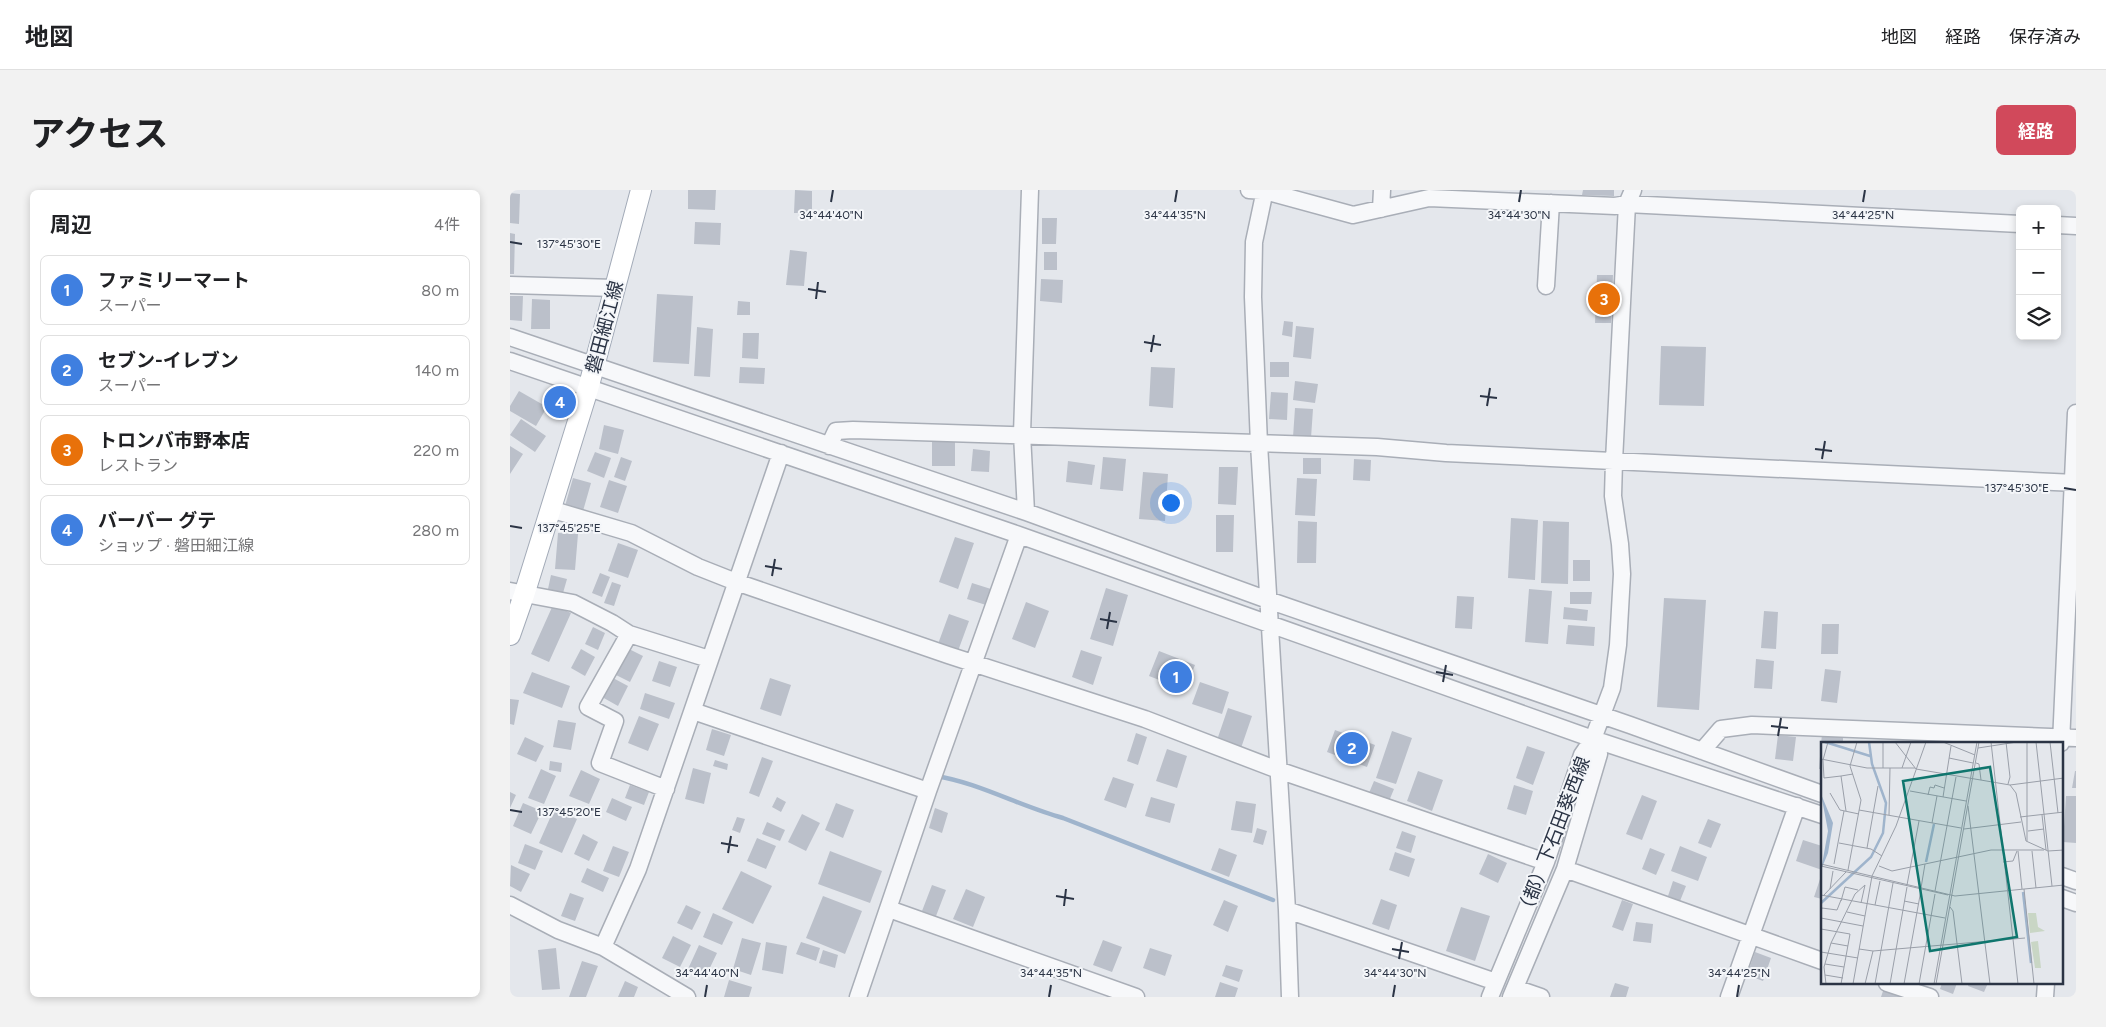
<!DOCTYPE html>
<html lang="ja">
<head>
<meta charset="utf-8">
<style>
	:root { --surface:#fff; --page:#f2f2f2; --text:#202124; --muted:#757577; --line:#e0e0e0; --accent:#d1495b }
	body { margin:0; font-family:Figtree,"Noto Sans JP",sans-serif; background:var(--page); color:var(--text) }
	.controls { position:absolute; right:15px; top:15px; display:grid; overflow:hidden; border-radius:8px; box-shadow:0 2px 8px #0003 }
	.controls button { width:45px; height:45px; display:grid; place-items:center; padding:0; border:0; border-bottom:1px solid var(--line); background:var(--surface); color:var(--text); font:25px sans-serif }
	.you { position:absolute; left:660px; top:312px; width:18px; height:18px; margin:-12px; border:4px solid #fff; border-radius:50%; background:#1a73e8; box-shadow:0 0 0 8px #1a73e833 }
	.badge { display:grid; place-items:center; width:32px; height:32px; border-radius:50%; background:var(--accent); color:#fff; font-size:16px; font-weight:700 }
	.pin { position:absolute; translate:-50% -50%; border:2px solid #fff; box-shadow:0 1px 5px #0006 }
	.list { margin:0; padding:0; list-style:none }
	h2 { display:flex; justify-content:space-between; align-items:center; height:65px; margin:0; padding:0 20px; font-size:21px }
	h2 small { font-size:16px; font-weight:400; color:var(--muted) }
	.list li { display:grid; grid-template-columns:32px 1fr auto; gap:15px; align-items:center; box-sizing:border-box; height:70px; margin:0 10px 10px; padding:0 10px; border:1px solid var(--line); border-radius:8px }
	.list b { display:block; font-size:19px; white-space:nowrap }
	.list p { margin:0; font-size:16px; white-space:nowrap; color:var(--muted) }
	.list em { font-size:16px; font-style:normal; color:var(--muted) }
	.icon { flex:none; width:28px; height:28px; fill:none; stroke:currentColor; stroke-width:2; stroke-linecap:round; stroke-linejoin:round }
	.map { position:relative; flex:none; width:1566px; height:807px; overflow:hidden; border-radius:8px }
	header { display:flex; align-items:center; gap:30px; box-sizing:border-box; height:70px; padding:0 25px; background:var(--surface); border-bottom:1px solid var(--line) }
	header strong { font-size:24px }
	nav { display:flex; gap:28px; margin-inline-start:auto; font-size:18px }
	.intro { display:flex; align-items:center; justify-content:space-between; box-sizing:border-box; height:120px; padding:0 30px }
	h1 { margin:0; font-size:35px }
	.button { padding:12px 22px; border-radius:8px; background:var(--accent); color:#fff; font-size:18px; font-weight:700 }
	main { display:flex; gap:30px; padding:0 30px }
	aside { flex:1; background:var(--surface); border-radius:8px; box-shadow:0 2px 8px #0003 }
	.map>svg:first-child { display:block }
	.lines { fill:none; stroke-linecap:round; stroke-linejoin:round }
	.stream { stroke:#9fb4cc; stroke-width:4.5 }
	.building { fill:#bbc0ca }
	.minor-casing { stroke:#a9aeb7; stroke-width:19 }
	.major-casing { stroke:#a3abb8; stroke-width:22 }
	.minor { stroke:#f7f8fa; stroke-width:16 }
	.major { stroke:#fff; stroke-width:20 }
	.ticks { fill:none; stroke:#2b3445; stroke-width:2 }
	.labels { text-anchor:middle; stroke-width:4; stroke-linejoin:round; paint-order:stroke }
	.street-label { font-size:19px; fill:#2b3445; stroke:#f4f6f9 }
	.inset-river { fill:none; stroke:#9fb4cc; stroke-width:2.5 }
	.inset-road { fill:none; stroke:#9a9fa9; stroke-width:1 }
	.view { fill:#0f766e; fill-opacity:0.15; stroke:#0f766e; stroke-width:2.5 }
	.inset-edge { fill:none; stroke:#2b3445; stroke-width:2.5 }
	.ticks-label { font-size:12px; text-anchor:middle; fill:#2b3445; stroke:#f4f6f9; stroke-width:4; stroke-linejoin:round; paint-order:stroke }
</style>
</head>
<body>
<header>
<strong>地図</strong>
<nav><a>地図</a><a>経路</a><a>保存済み</a></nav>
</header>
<div class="intro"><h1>アクセス</h1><a class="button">経路</a></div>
<main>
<aside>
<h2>周辺<small>4件</small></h2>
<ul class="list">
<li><span class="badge" style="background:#3f7fe0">1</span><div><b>ファミリーマート</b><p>スーパー</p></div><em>80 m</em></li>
<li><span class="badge" style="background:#3f7fe0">2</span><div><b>セブン-イレブン</b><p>スーパー</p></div><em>140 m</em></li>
<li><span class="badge" style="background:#e8710a">3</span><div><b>トロンバ市野本店</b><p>レストラン</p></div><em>220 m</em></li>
<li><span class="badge" style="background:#3f7fe0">4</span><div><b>バーバー グテ</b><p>ショップ · 磐田細江線</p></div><em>280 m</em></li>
</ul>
</aside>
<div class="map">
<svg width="1566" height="807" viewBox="0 0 1566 807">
	<rect width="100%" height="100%" fill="#e4e7ec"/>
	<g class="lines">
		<path class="stream" d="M426,586C466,592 512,617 553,628L763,710"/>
	</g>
	<path class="building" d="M178,0H206L205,20L178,19Z
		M285,0L302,1V23H284Z
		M1073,0H1104V6L1072,5Z
		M0,3L10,4L9,34L0,33Z
		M532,28H547L546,54H532Z
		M185,32L211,33L210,55L184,54Z
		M0,43L5,44L4,84H0Z
		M280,60L297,62L294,96L276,95Z
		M534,62H547V80H534Z
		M1087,85H1103L1101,133H1085Z
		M531,89L553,90L552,113L530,111Z
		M147,104L183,106L179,174L143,172Z
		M0,106H13L12,131L0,130Z
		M22,109L40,110V139H21Z
		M228,111L240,112V125H227Z
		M774,131L783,132L782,147L772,145Z
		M786,136L804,138L801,169L783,167Z
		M187,137L203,139L200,187L184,186Z
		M233,143H249L248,169L232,168Z
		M1151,156L1196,157L1194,216L1149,215Z
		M760,172H779V187H760Z
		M230,177L255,178L254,194L229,193Z
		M641,177L665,178L663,218L639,216Z
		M785,191L808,194L805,213L783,210Z
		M9,201L37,217L26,236L0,221V216Z
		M761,202L778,203L777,230L759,229Z
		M785,218L803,219L801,248L783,247Z
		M11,229L36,246L25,262L0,245Z
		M94,235L114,240L108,264L89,259Z
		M445,248V276H422V249Z
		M0,256L13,264L0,284Z
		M463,259L480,261L479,282L461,281Z
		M85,262L101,268L94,288L77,281Z
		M111,267L122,271L115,291L104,287Z
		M593,267L616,269L613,301L590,299Z
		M793,268H811V284H793Z
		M844,269L861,270L860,291L843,290Z
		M558,271L585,275L582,295L556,292Z
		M709,277H728L726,315L708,314Z
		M633,282L658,284L655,331L629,329Z
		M63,288L81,293L73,321L55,316Z
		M787,288L807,289L805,326L785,325Z
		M99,290L117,296L108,323L90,317Z
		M706,325H724L723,362H706Z
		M1001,328L1028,330L1025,390L998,388Z
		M788,331L807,332L806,373H787Z
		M1033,331L1059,332L1058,394L1031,393Z
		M48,343L68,344L65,380L45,379Z
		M445,347L464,353L448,399L429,392Z
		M108,353L128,360L118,388L98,381Z
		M1063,370H1080V391H1063Z
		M90,383L100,387L92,407L82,403Z
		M41,385L57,389L53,403L38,399Z
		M102,392L111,395L104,416L94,413Z
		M462,393L481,399L476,415L457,409Z
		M596,398L618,405L603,456L580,449Z
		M1019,399L1042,401L1038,454L1015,452Z
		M1060,402H1082L1081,414H1060Z
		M947,406L964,407L962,439L945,438Z
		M1154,408L1196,410L1189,520L1147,517Z
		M516,412L539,421L525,458L502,449Z
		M43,415L61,423L39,472L21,464Z
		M1054,417L1078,420L1077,431L1053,429Z
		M1254,421L1268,422L1266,459L1251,458Z
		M439,424L459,431L448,461L428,454Z
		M1312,434H1329L1328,464H1311Z
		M1058,435L1085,437L1084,456L1056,454Z
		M83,437L95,443L88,460L75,454Z
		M117,458L133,466L120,492L104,484Z
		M71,459L85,467L75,486L61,478Z
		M571,460L592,467L583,495L562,487Z
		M649,461L685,475L675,500L639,486Z
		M1246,469L1264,471L1262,499L1244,498Z
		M149,471L167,477L160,497L142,491Z
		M1315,479L1331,481L1327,513L1311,511Z
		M22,482L60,496L52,518L13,503Z
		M103,488L118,496L108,516L92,507Z
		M260,488L281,495L271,526L250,519Z
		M690,492L719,502L712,524L682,514Z
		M135,503L165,513L159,529L130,519Z
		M0,509L9,510L4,535L0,534Z
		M718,518L742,526L730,561L706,553Z
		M129,526L149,534L138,561L118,553Z
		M48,530L66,533L61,560L43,557Z
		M202,539L221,545L214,566L196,560Z
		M825,540L865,555L857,577L817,562Z
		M882,541L902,548L886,594L866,588Z
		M626,543L637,547L628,575L617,571Z
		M1268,545L1286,547L1283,571L1265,569Z
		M1312,545L1333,546V553H1311Z
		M15,547L34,556L26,572L7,564Z
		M1311,554H1312V579H1309Z
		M1017,556L1035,562L1023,595L1006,588Z
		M657,559L677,566L667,598L646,591Z
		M252,567L263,571L249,607L239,603Z
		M205,570L218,574L217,580L203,576Z
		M40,571L52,573L51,582L39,580Z
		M183,578L201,583L194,614L175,609Z
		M31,579L46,586L34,614L18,608Z
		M71,580L90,589L79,614L59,606Z
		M908,581L933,590L922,621L897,611Z
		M1565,581H1566V598H1562Z
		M603,587L624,594L616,618L594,610Z
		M864,591L884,599L879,611L859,603Z
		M120,595L139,602L134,615L115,608Z
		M1004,595L1023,601L1016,625L997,619Z
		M0,602L6,605L0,618Z
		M1132,605L1147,611L1132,650L1116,644Z
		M1556,606H1566V653L1553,652Z
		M267,607L276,612L271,622L262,617Z
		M641,607L665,614L660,633L635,626Z
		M102,608L122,617L116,631L96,622Z
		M726,611L746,614L742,643L721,640Z
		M13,613L32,621L21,644L3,636Z
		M326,613L344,620L333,648L315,640Z
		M425,618L438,623L432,643L419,638Z
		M44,619L67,629L52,663L29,653Z
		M292,624L310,633L296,661L278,652Z
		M227,627L235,629L230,643L222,640Z
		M1198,629L1211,634L1201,658L1188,653Z
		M257,632L275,640L270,651L252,644Z
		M747,638L757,641L753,655L743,652Z
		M892,641L906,646L901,663L886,658Z
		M73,644L88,652L79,671L64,664Z
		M247,648L266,656L256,679L237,671Z
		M1293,650L1312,656V680L1286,671Z
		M15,654L33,661L25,680L8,673Z
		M103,656L119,662L109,687L93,681Z
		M1170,656L1197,667L1188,691L1161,681Z
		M709,658L727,665L719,687L701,680Z
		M1140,658L1155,664L1146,685L1132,679Z
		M320,661L372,681L360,713L308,694Z
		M885,662L905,669L899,687L879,680Z
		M978,664L997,673L988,693L969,684Z
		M1,675L20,684L11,702L0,696Z
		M77,678L99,688L93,702L71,692Z
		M231,681L262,696L243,734L212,719Z
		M1310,689L1312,690V709L1304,707Z
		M1163,691L1176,696L1170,711L1158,706Z
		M422,695L436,700L426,726L412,721Z
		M456,699L475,707L463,737L443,729Z
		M60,703L74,708L65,731L51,726Z
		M313,706L352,721L335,764L296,748Z
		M871,709L887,715L879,740L862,734Z
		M714,710L728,716L718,742L703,735Z
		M1112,710L1123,714L1113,741L1102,737Z
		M176,715L191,722L182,740L167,733Z
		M951,717L980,726L965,771L936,761Z
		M203,723L223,732L212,755L193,747Z
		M1126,732L1143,734L1141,753L1123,751Z
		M163,746L181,755L170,777L152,768Z
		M232,748L251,753L241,785L223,779Z
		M593,750L612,757L602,782L583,775Z
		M256,752L277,756L273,784L252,780Z
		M291,752L310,758L306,771L286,764Z
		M189,755L207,763L196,786L178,779Z
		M46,758L50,799L32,800L28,760Z
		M640,758L662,765L655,786L633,778Z
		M313,760L328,765L325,778L309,773Z
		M1245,762L1261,768L1253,791L1237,785Z
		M72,771L88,776L76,807H59Z
		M716,775L733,780L729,792L712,786Z
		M219,790L242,797L239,807H214Z
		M115,791L128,797L124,807H108Z
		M710,792L728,798L725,807H705Z
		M1105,793L1119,797L1116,807H1100Z
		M1432,793H1447L1443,804L1430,799Z
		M1459,793H1478L1474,802L1458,796Z
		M1374,798L1394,807H1371Z"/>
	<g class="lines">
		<defs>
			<path id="minor" d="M739,0L755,1L843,25L919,8L1105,16L1117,14L1510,34
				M755,0L744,52L743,107L749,254L777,720L780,807
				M871,19L872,0
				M1547,35L1566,36
				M0,95L105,98
				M1036,96L1041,13
				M0,147L516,322L758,410L1120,535L1312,604
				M0,171L509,345L1083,549L1312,625
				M319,256L326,241L343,240L867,257L936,263L1566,293
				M40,319L121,343L188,377L226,392L438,465L635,529L768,580L1036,672
				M516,322L512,244L520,0
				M0,401L63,413L102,433L119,444L199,469
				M119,444L78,517L105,531L90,573L156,599
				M183,521L418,601
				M1551,553L1566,223
				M1192,561L1211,539L1242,535L1566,548
				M1055,679L1312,771
				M1552,686L1566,691
				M1552,708L1566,713
				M0,715L48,740L93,757L177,807
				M379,719L626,807
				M777,720L986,792
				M93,757L128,679L271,263
				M1377,793L1420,807
				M1005,798L1031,807
				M348,807L418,601L509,345
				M980,807L1036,672L1072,565L1083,549L1102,498L1108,455L1112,384L1110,354L1103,306L1104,271L1117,14L1123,0
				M1001,807L1055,679L1089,564L1083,549
				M1219,807L1287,616
				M1535,807L1536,793"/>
			<path id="major" d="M0,445L14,405L78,199L131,0"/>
		</defs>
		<use href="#minor" class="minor-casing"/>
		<use href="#major" class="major-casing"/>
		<use href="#minor" class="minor"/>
		<use href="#major" class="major"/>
	</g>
	<path class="ticks" d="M321,12L323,0M665,12L667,0M1009,12L1011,0M1353,12L1355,0M0,52L12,54M298,99L316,102M306,109L308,92M634,152L651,155M641,162L644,145M970,206L987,208M977,216L980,198M1305,259L1322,261M1312,269L1315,251M1554,298L1566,300M0,336L12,338M255,376L272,379M262,386L265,369M590,429L607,432M597,439L600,422M926,482L943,485M933,492L936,475M1261,536L1278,538M1268,546L1271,528M0,620L12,622M211,653L228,656M218,663L221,646M546,706L564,709M554,716L556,699M882,759L899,762M889,769L892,752M195,807L197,795M539,807L541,795M883,807L885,795M1227,807L1229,795"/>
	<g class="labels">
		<g class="street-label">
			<text transform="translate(94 137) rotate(-75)" y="7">磐田細江線</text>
			<text transform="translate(1043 647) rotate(-69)" y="7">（都）下石田葵西線</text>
		</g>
	</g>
	<g transform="translate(1311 552)">
		<rect width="242" height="242" fill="#e4e7ec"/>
		<path d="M207,171H215L217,185L224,189L209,191ZM217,199L220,226H214L210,200Z" fill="#c9d6c5"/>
		<path d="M0,52L12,81L7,111L0,128L7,89Z" fill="#9fb4cc"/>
		<path class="inset-river" d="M4,0L49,14M105,120L113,82M202,150L210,221M0,161L50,115L62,91L65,61L51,22L48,0"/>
		<path class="inset-road" d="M7,0L2,18L3,36L20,34M74,0L95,27L189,43L195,51L205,99L227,109L243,108M122,0L154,13M170,0L197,242M185,0L189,35L187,42M206,0V99M215,0L231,144M229,0L237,71M157,6L196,0M128,16L152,21M0,17L46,26H94M155,21L158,22L160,38M62,26V0M81,26L90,0M189,43L243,36M89,49L145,59M9,51L19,68L38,72M107,53L109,45L113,46L114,43L123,46M122,55L130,4M147,64L169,242M38,68L140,86M25,69L20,34L32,32M68,73L69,26M221,73L225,108M199,75L243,70M111,81L116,54M143,87L200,80M207,89L223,87M18,101L50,107L61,114M46,106L57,44M197,109L201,147M211,109L215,146M182,120L192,119L196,109M0,122L134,154L243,143M13,122L23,69M0,124L127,153M58,124L71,129L170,108H223M27,128L40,58L29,24L36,0M86,143L98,79M100,146L104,122M9,147L12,129M203,147L213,242M114,149L135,35M0,153L124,176M2,154L25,130M20,159L24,145L37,148M83,159L98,162M40,161L44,143M54,163L59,139M129,165L132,169L141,242M0,169L1,166L16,168L20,158M26,170L44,174M0,176L42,184M0,187L29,192L20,242M10,201L27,204M38,207L52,209L44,242M52,209L204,196M0,210L37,216M4,222L23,225M4,233L22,236M5,242L3,225L10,201L34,152L44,143M32,242L51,134L75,84L105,0M54,242L72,141M69,242L86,145M83,242L100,148M98,242L114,152M113,242L156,0M115,242L158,0"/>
		<path class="view" d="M169,25L196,195L109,209L82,39Z"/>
		<rect width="242" height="242" class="inset-edge"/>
	</g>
	<g class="ticks-label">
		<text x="321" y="29">34°44'40"N</text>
		<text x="665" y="29">34°44'35"N</text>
		<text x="1009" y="29">34°44'30"N</text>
		<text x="1353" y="29">34°44'25"N</text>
		<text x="59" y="58">137°45'30"E</text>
		<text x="1507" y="302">137°45'30"E</text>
		<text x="59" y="342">137°45'25"E</text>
		<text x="59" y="626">137°45'20"E</text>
		<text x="197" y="787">34°44'40"N</text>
		<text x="541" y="787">34°44'35"N</text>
		<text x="885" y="787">34°44'30"N</text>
		<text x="1229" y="787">34°44'25"N</text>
	</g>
</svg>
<div class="controls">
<button>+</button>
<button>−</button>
<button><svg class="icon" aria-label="layers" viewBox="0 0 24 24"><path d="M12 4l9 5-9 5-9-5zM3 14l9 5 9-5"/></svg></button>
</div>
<div class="you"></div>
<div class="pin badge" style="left:666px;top:487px;background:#3f7fe0">1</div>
<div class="pin badge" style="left:842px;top:558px;background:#3f7fe0">2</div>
<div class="pin badge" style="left:1094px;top:109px;background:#e8710a">3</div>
<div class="pin badge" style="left:50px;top:212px;background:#3f7fe0">4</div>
</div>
</main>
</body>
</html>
